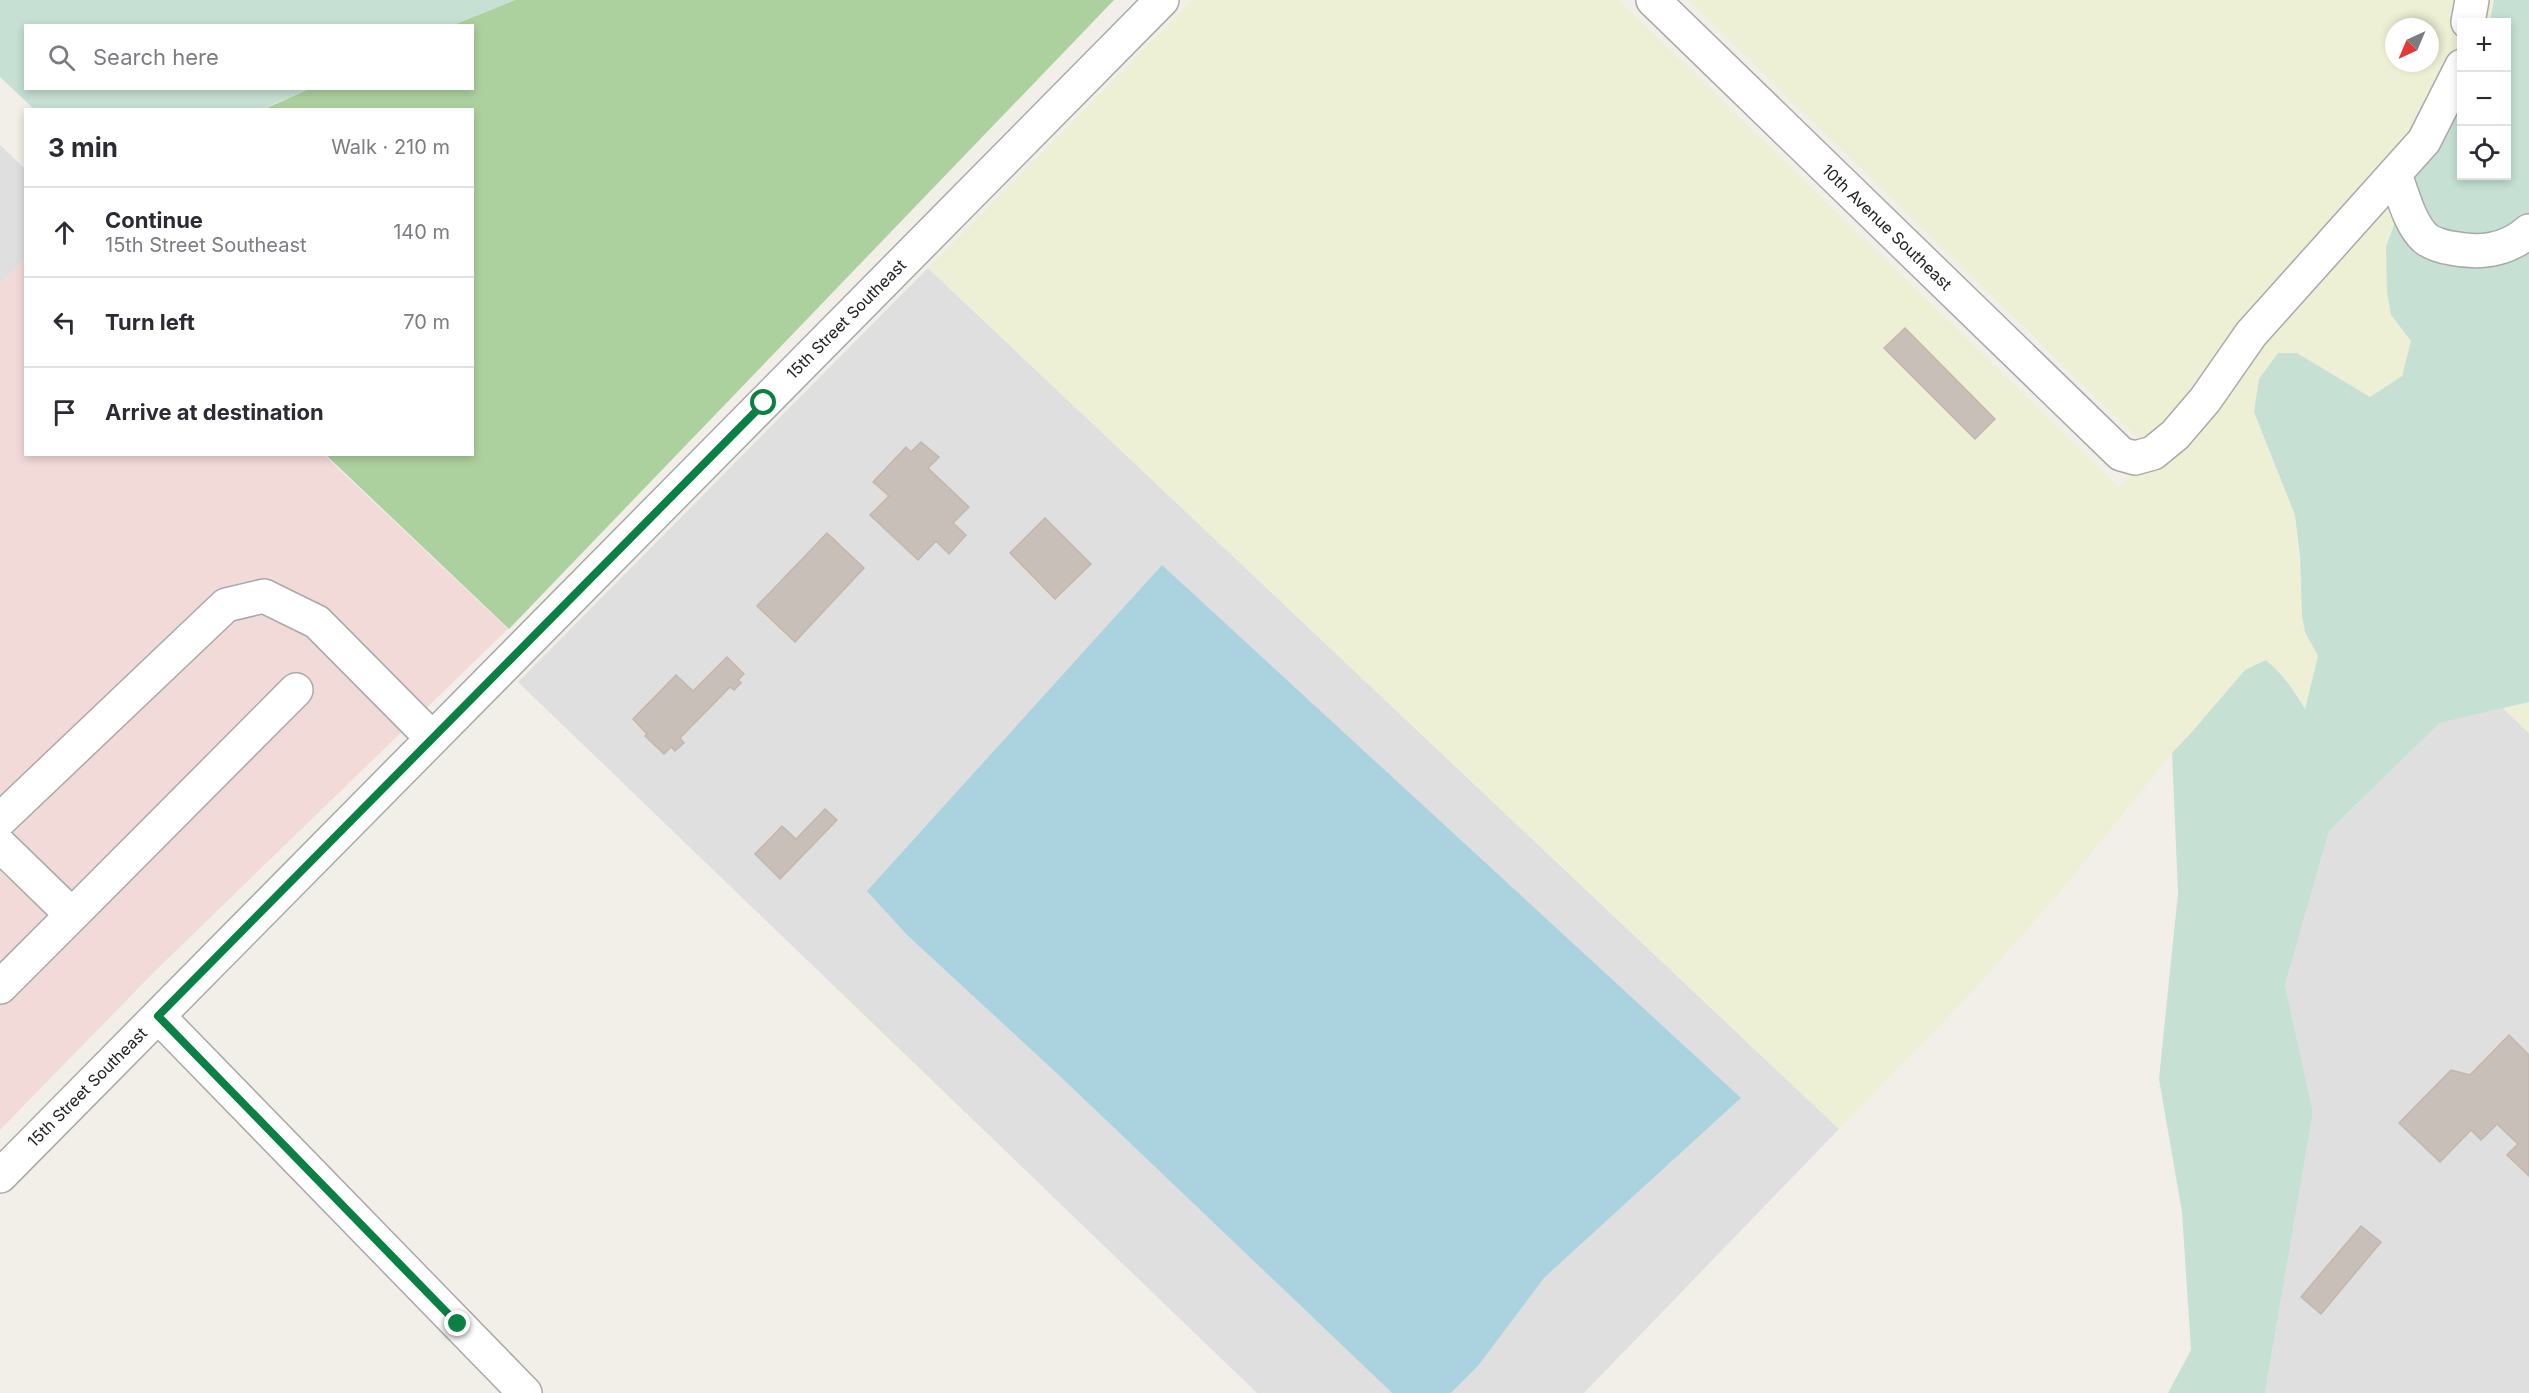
<!DOCTYPE html>
<html lang="en">
<head>
<meta charset="utf-8">
<style>
	:root { --surface:#fff; --page:#f2f2f3; --text:#2b2b33; --muted:#7c7c81; --line:#e1e1e2 }
	body { margin:0; font-family:Inter,sans-serif; background:var(--page); color:var(--text) }
	.controls { position:absolute; right:18px; top:18px; display:grid; overflow:hidden; border-radius:0px; box-shadow:0 3px 9px #0003 }
	.controls button { width:54px; height:54px; display:grid; place-items:center; padding:0; border:0; border-bottom:2px solid var(--line); background:var(--surface); color:var(--text); font:30px sans-serif }
	.compass { position:absolute; left:2385px; top:18px; width:54px; height:54px; border-radius:50%; background:var(--surface); box-shadow:0 3px 9px #0003; rotate:224deg }
	.stop { position:absolute; width:18px; height:18px; margin:-14px; border:4px solid #0b8043; border-radius:50%; background:#fff }
	.stop.end { background:#0b8043; border-color:#fff; box-shadow:0 2px 6px #0008 }
	.list { margin:0; padding:0; list-style:none }
	h2 { display:flex; justify-content:space-between; align-items:center; height:78px; margin:0; padding:0 24px; font-size:26px }
	h2 small { font-size:20px; font-weight:400; color:var(--muted) }
	.list li { display:grid; grid-template-columns:39px 1fr auto; gap:18px; align-items:center; box-sizing:border-box; height:90px; padding:0 24px; border-top:2px solid var(--line) }
	.list b { display:block; font-size:22px; white-space:nowrap }
	.list p { margin:0; font-size:20px; white-space:nowrap; color:var(--muted) }
	.list em { font-size:20px; font-style:normal; color:var(--muted) }
	.icon { flex:none; width:33px; height:33px; fill:none; stroke:currentColor; stroke-width:2; stroke-linecap:round; stroke-linejoin:round }
	.map { position:relative; flex:none; width:2529px; height:1393px; overflow:hidden }
	.search { position:absolute; background:var(--surface); box-shadow:0 3px 9px #0003; left:24px; top:24px; width:450px; height:66px; display:flex; align-items:center; gap:15px; box-sizing:border-box; padding:0 21px; border-radius:0px; color:var(--muted); font-size:22px }
	.panel { position:absolute; background:var(--surface); box-shadow:0 3px 9px #0003; left:24px; top:108px; width:450px; height:348px; border-radius:0px }
	.map>svg:first-child { display:block }
	.residential { fill:#e0dfdf }
	.commercial { fill:#f2dad9 }
	.farmland { fill:#eef0d5; fill-rule:evenodd }
	.forest { fill:#add19e }
	.wetland { fill:#c6e0d4 }
	.water { fill:#aad3df }
	.building { fill:#c7bfb8; stroke:#c4b6ab; stroke-width:1.5 }
	.lines { fill:none; stroke-linecap:round; stroke-linejoin:round }
	.minor-casing { stroke:#a9a9a9; stroke-width:36 }
	.minor { stroke:#fff; stroke-width:33 }
	.route { stroke:#0b8043; stroke-width:8 }
	.labels { text-anchor:middle; stroke-width:6; stroke-linejoin:round; paint-order:stroke }
	.street-label { font-size:16px; fill:#222; stroke:#fff }
</style>
</head>
<body>
<div class="map">
<svg width="2529" height="1393" viewBox="0 0 2529 1393">
	<rect width="100%" height="100%" fill="#f2efe9"/>
	<path class="residential" d="M0,145L26,170L25,258L0,284Z
		M928,268L1839,1129L1584,1393H1451L1478,1366L1544,1278L1741,1098L868,891L907,935L1065,1081L1392,1393H1257L518,682Z
		M2503,708L2529,733V1393H2265L2313,1112L2285,985L2329,831L2440,723Z"/>
	<path class="commercial" d="M25,258L26,454L324,455L508,629L155,971L0,1130V284Z"/>
	<path class="farmland" d="M1192,0H1619L2119,487L2152,452L1688,0H2494L2490,22H2462L2461,97L2391,315L2411,341L2402,376L2370,397L2297,353L2254,412L2295,515L2305,632L2318,656L2304,710L2298,695L2280,672L2266,660L2172,753L2061,891L1975,989L1839,1129L928,268ZM2394,27H2430V63H2394Z
		M2529,702V733L2503,708Z"/>
	<path class="forest" d="M515,0H1114L509,629L326,455L472,454V110H262L309,89L472,88V26L453,25Z"/>
	<path class="wetland" d="M0,0H515L453,25L26,26V88L309,89L262,109H34L0,77Z
		M2494,0H2529V702L2440,723L2329,831L2285,985L2313,1112L2265,1393H2168L2191,1350L2182,1212L2159,1079L2178,893L2172,753L2191,733L2245,670L2266,660C2283,674 2294,690 2305,709L2318,656L2305,632L2302,616L2300,557L2295,515L2254,412L2259,379L2278,353H2297L2370,397L2402,376L2411,341L2391,315L2387,292L2386,247L2413,171L2461,97L2462,176H2506V22H2490Z"/>
	<path class="water" d="M1162,565L1741,1098L1544,1278L1478,1366L1451,1393H1392L1065,1081L907,935L867,891Z"/>
	<path class="building" d="M1905,328L1995,419L1975,439L1884,348Z
		M921,442L939,457L928,468L969,507L953,523L966,535L949,554L936,541L918,560L870,515L889,496L873,482L906,447L911,452Z
		M1045,518L1091,564L1055,599L1010,553Z
		M827,533L864,568L795,642L757,606Z
		M727,657L744,674L738,680L741,683L734,690L730,687L680,738L684,743L675,751L671,747L664,754L645,736L647,734L633,719L676,675L693,691Z
		M825,809L837,820L780,879L755,854L782,826L796,839Z
		M2509,1035L2529,1055V1176L2507,1155L2518,1144L2497,1124L2481,1140L2471,1130L2440,1162L2399,1123L2451,1070L2470,1075Z
		M2361,1226L2381,1242L2321,1314L2301,1297Z"/>
	<g class="lines">
		<defs>
			<path id="minor" d="M1653,0L2121,454L2135,458L2153,453L2175,435L2205,400L2251,334L2424,141L2462,66
				M2468,22L2472,0
				M2395,175C2403,194 2409,223 2425,238C2431,243 2443,247 2451,248C2480,254 2506,251 2529,231
				M0,820L226,605L264,596L317,622L432,738
				M0,845L72,915L0,987
				M72,915L296,690
				M158,1016L525,1393
				M0,1176L1162,0"/>
		</defs>
		<use href="#minor" class="minor-casing"/>
		<use href="#minor" class="minor"/>
	</g>
	<g class="lines">
		<path class="route" d="M458,1324L158,1016L764,403"/>
	</g>
	<g class="labels">
		<g class="street-label">
			<text transform="translate(1887 227) rotate(44)" y="6">10th Avenue Southeast</text>
			<text transform="translate(846 319) rotate(-45)" y="6">15th Street Southeast</text>
			<text transform="translate(87 1087) rotate(-45)" y="6">15th Street Southeast</text>
		</g>
	</g>
</svg>
<div class="controls">
<button>+</button>
<button>−</button>
<button><svg class="icon" aria-label="locate" viewBox="0 0 24 24"><circle cx="12" cy="12" r="6"/><path d="M12 2v4M12 18v4M2 12h4M18 12h4"/></svg></button>
</div>
<svg class="compass" viewBox="-18 -18 36 36"><path d="M0-13l5 13h-10z" fill="#e53935"/><path d="M0 13l5-13h-10z" fill="#7c7c81"/></svg>
<div class="stop" style="left:764px;top:403px"></div>
<div class="stop end" style="left:458px;top:1324px"></div>
<div class="search"><svg class="icon" aria-label="search" viewBox="0 0 24 24"><circle cx="10" cy="10" r="6"/><path d="M15 15l6 6"/></svg>Search here</div>
<section class="panel">
<h2>3 min<small>Walk · 210 m</small></h2>
<ul class="list">
<li><svg class="icon" aria-label="ahead" viewBox="0 0 24 24"><path d="M12 20V5M6 11l6-6 6 6"/></svg><div><b>Continue</b><p>15th Street Southeast</p></div><em>140 m</em></li>
<li><svg class="icon" aria-label="left" viewBox="0 0 24 24"><path d="M17 20v-9H6M10 6l-5 5 5 5"/></svg><div><b>Turn left</b></div><em>70 m</em></li>
<li><svg class="icon" aria-label="arrive" viewBox="0 0 24 24"><path d="M6 21V4h12l-3 4 3 4H6"/></svg><div><b>Arrive at destination</b></div></li>
</ul>
</section>
</div>
</body>
</html>
